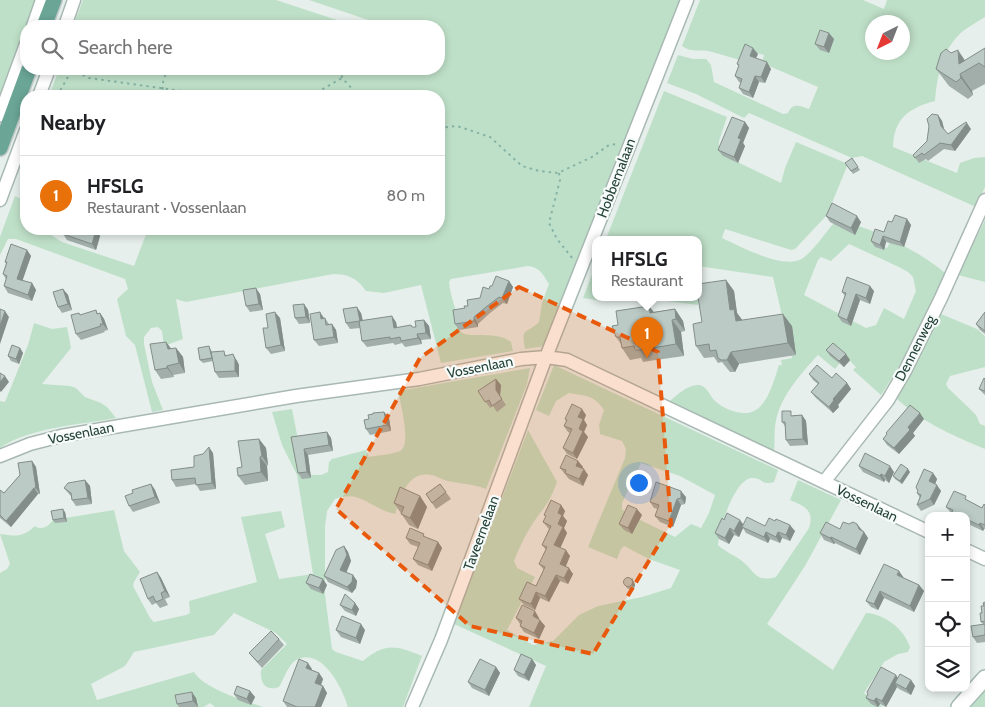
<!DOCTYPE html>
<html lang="en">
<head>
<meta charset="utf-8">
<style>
	:root { --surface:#fff; --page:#f2f2f2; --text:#202124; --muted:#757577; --line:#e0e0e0; --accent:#7c3aed }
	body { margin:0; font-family:Cabin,sans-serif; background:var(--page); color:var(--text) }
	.controls { position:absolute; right:15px; bottom:15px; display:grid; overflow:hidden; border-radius:10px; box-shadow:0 2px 8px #0003 }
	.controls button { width:45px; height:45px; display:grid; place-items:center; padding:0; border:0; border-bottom:1px solid var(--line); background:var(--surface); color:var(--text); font:25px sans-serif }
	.compass { position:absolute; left:865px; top:15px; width:45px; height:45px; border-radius:50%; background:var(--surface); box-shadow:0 2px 8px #0003; rotate:222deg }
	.you { position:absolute; left:638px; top:482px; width:18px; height:18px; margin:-12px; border:4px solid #fff; border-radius:50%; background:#1a73e8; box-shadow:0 0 0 8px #1a73e833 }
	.badge { display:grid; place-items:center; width:32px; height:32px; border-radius:50%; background:var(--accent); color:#fff; font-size:16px; font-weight:700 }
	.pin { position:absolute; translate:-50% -41px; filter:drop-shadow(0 1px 2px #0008) }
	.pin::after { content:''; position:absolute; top:26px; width:18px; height:15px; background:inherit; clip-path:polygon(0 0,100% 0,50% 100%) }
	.popup { position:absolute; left:592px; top:236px; width:110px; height:65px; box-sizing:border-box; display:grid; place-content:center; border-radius:10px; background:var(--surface); filter:drop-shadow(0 1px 4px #0005); font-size:16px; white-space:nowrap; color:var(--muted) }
	.popup b { font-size:19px; color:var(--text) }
	.popup::after { content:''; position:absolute; left:50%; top:100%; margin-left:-10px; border:10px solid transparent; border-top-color:var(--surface) }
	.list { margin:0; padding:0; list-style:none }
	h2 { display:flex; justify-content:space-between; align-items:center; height:65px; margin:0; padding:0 20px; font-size:21px }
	h2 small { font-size:16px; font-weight:400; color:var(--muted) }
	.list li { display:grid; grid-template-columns:32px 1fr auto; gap:15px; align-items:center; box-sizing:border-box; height:80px; padding:0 20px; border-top:1px solid var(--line) }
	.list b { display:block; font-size:19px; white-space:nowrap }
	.list p { margin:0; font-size:16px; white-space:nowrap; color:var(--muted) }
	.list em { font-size:16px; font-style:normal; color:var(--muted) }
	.icon { flex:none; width:28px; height:28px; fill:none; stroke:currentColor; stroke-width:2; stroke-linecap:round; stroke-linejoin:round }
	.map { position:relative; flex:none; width:985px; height:707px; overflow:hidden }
	.search { position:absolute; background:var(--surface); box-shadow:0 2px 8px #0003; left:20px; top:20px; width:425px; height:55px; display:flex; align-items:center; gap:12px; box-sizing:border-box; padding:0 18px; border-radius:20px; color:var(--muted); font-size:19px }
	.panel { position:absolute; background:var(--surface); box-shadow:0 2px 8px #0003; left:20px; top:90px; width:425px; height:145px; border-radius:20px }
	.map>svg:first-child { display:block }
	.green { fill:#bfe0c8; fill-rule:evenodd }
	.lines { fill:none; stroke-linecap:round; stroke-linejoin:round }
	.street-casing { stroke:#a8b8b2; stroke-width:15 }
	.secondary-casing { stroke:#a4bbb3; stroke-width:18 }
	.primary-casing { stroke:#c2cac8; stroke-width:18 }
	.path { stroke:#86b3a5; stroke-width:2; stroke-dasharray:2.5 4; stroke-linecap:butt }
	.street { stroke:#fff; stroke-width:12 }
	.secondary { stroke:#fff; stroke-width:15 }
	.primary { stroke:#6aa596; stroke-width:15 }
	.wall { fill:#a1aea9 }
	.shaded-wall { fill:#838d89 }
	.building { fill:#bbcac4; stroke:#838d89 }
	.marked { fill:#e8590c; fill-opacity:0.2; stroke:#e8590c; stroke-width:4; stroke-dasharray:10 6; stroke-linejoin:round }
	.labels { text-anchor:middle; stroke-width:4.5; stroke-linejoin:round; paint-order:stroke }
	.street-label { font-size:14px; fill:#24423a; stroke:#f7fbf9 }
</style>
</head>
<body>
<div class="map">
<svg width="985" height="707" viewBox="0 0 985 707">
	<rect width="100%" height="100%" fill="#e6efeb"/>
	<path class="green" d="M0,0H36L0,98Z
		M83,0H276L355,26H73Z
		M309,0H682L545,346L525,349C521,327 525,335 539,322L542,303L549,284C543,275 540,267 528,266L451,279L449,282C450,295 456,308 458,321C458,325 459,330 461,332C469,339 497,330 511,342L513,351L441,363L421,285L384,293L366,291C357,278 348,274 333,274L186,302L176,299L183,339L164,346L162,331L158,327L151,328L144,337V344L152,382L163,410L152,412L135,345L126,336L117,299L128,289L125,279L16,239H8L0,255V237L15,196L26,201V229H42L62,242L134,266L148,229H439V96H49L59,69H439V26H408L389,20L386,26Z
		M700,0H863L884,9L887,0H985V17C976,23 963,29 956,38C941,55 937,79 935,101C909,108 894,118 893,147L957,173L960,163L974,158L985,157V187L976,207L862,156L852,158L749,113L744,118L696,94L667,83L678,55L693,59H706L711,65L714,82L783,114L788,113C793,102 800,106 809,109L818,87L762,63L764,55L750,51L747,62C735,59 724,55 712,52C700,48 694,54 682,46ZM872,22H902V52H872Z
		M664,91L727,117L719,141V149L727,157L781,183L785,168L796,142L848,164L827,215L795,249L791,250L725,229L722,238C740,246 785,271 803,258C815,249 824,234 834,223L836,218L878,233L875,243L887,248L891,240C911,249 929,259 946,274L905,357L881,395L853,370L856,367L850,361L847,364L842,360L835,369L818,355C801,374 782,394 776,420C774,430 775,441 774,451L670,401C676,395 689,384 699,385C707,386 710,396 715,401C723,408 732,412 743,413C766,415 773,383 779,365H782L781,360L792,358L773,277L698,266V239H606ZM849,244L899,267L908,272L913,277L916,291L904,319L884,308L876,325L866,328L804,295L818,260L821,257L831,261Z
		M985,220V282L958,275Z
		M596,264V297H606L602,301L583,298Z
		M667,297H698V305L667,301Z
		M941,314L977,329L985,336V367L950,376L946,384L948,388L968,407L976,415L980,424L985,426V449C954,436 919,421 895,397L919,357Z
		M34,323L52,329L67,327L71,348L42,384L70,386L76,388L85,397L101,403L107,407L116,418C80,425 30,427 0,448V401L5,402L28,345Z
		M554,365L778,470L774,482C761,486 762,477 752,478C734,479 719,530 718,545C725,552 735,555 742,561C755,571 755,583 776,577L809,528C815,510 804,506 790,500L798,480L841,500L805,566L767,624L833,670L866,613C885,614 904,629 910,647L908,652L898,654L884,662L864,693L883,707H529L546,666L454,624L528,430L557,482C551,498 548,503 538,516C528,529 520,546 514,561L517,568L535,577L507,630L533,645L553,641L579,615L598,606L642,597L671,588L680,570L649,559L624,546L621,549L617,559L588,547L625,458L626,449L622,441L600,434L599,425L604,410C594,395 586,396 569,393L556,401L549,416L536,410ZM641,463L680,476L715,495L709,513L701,528L691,524L675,537L626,513L622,509V503Z
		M530,368L527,384L486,489C473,484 461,484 448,481C442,480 436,475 430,475C407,471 401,498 395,514C370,509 361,489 335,499L327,511L325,527V595L332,649L336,652L363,661C386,642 396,646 422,656L403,707H348C343,689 322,646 296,660C288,665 284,679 279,687C265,692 260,682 261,670L287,644L276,633L234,613L214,635L134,652L125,666L91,684L97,700L194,672C204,689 244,700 263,707H215L210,703L204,707H0V573L7,569L10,564L0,534C16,536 22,538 35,526C41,531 49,526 53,520L114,510L124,551L140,572L134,582L133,586L150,618L154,622L186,615L190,613L189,601L257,582L241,517L281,511L285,527L265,534L279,579L313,574L297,475L282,445L272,412L292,409L305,475H321L328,472L329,462L332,459L366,450L369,457C378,455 391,455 400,451C412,445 400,402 398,391Z
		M985,691V707H971L984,692Z"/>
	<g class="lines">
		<defs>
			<path id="street" d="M33,26L42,0
				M65,26L74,0
				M39,96L49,69
				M0,115L26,44
				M0,200L26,130
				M0,456L30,444L61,436L296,396L419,379L521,359L546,357L567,360L929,532
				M824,482L888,400L905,371L941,298L985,200
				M966,550L985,559
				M412,707L441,640L546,357L687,0"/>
			<path id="secondary" d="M959,707L985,678"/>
			<path id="primary" d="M44,26L54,0
				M0,148L29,69"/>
		</defs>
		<use href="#street" class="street-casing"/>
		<use href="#secondary" class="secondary-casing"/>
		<use href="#primary" class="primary-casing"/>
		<path class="path" d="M241,26H245
			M71,69L89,78L189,92L199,96
			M341,69L342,78L359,96
			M57,96L72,70
			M164,96C161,86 163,79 168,69
			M311,96L342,78
			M439,128L457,126L490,137L522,166L539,171L558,173L592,157L609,145L618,144
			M559,173L560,180L549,223L557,239L573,259"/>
		<use href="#street" class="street"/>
		<use href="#secondary" class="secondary"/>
		<use href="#primary" class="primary"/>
	</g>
	<path class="wall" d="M834,39L829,53L820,50L815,44Z
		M985,48V84L972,91L973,95L968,99L949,86L936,69L965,61Z
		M758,54L756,58L771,69L765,83L759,82L753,98L743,94L739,88L741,83L739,82L735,76L739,66L737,64Z
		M938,115L942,121L944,130L948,134L971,129L955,151L944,149L928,161L926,159L919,163L913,155L927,141Z
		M745,122L749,128L743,143L745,146L738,163L723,156L718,150Z
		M852,158L860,170L853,174L845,163Z
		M826,216L861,222L855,235L830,222Z
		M907,219L911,225L904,247L886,242L884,250L875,247L871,241L884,232L892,222Z
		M96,230L100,236L96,250L67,240L63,234Z
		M27,250L31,256L22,280L32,283L36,290L32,301L8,293L4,286L6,279L3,274L6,264L5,262Z
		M726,280L734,291L737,313L742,320L792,326L796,355L739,364L735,372H730L722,362L718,363L714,357L704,358L696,346L702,322Z
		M509,281L513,287L507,304L503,303L490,313L478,324V327L459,330L455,324L465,308L480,298L492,286Z
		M63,289L68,295L72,310L62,313L58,307Z
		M874,291L870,304L860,300L851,326L842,322L838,316L845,296L842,292Z
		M260,294L263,310L250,312L246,306Z
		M304,304L308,310L310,323L299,324L295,318Z
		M649,306L654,312L675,309L683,321L685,331L681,332L684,356L649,361L643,362L641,358L630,360L622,348L621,344L616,337L618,325Z
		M96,310L98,314L100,313L104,319L108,330L104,331L105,332L81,340L76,334Z
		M985,312V334L980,330L976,324Z
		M361,313L363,321L396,322L397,327H416L424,320L429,326L431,339L421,340L422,344L405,347L402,343L395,345L393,343L367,347L362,341L360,328L350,329L346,323Z
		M280,318L285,351L271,354L266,348L268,328Z
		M325,318L329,324H332L336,330L338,343L319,346L314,340L324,319Z
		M166,342L171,349L176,348L183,357L185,373L173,375L174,377L161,379L155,370Z
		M209,346L212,352L227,355L237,360L239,365V377L219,378L215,372L213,361L203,363L200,360Z
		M20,348L23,353L19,364L11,361L8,356Z
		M826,350L850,360L844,367L830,356Z
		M809,374L832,378L847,383L851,389L838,405L839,407L833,413L816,398L811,392L818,384L813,380Z
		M496,379L501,385L500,396L506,405L497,412L493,406L490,408L478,391Z
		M985,379V395L979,389Z
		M384,412L389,418L391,431L370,435L366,429L369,419Z
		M586,415L584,420L587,425L584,432L588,437L577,459L567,454L563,448L570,433L568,432L564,426L566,421L565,419Z
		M794,415H802L806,421L808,445L790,446L786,440L785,426L782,422Z
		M924,419L913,433L915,436L899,454L887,445L883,439Z
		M327,432L331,438L333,451L308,455L311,478L302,479L298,473L291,437Z
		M259,439L266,448L268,465L267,466L268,481L245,485L238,476L242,467Z
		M213,453L216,489L200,491L196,484L176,487L172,480L194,467Z
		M32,461L36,467L40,494H38L11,527L0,518V490L4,493Z
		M578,461L583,467L582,468L588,475L583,486L569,479L560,468Z
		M859,466L894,472L889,483L885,480L884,482L863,472Z
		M910,472L902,484L895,479L893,476Z
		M933,473L937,479L935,484L941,491L934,505L921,511L917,505L920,498L917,493Z
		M85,480L90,486L92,504L76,506L72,500L71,496L69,494L64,488Z
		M151,484L155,490L160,503L133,512L129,506L133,493Z
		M440,484L451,499L436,509L426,494Z
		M420,496L427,507L418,529L409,525L394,503Z
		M686,497L685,504L681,505L673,527L660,522L655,516L658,509L654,508L650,502Z
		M970,502L982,508L985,505V529H984L983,531L966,523V516H954L951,513L946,507Z
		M561,505L565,511L563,516L567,521L564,528L567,533L560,548L570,556L566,566L573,574L568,584L560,581L549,602L540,598L535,610L524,605L519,599L536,586L544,570L539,564L546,550L542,545L549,529L548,528L543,522L546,517L544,515Z
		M65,512L67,522L55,523L53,520Z
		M642,515L632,534L624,530L619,524Z
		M740,520L743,524L765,526L795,531L790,541L782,538L780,543L770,539L768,543L746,533L743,528L739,537L734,535L729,544L719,539L715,533Z
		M840,529L862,530L864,532L868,538L860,555L835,543L834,544L824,540L820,533Z
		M406,538H426L438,542L442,548L432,571L418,565L413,559L418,547L410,544Z
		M344,546L348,552L351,561L346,572L353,575L357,581L356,588L352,593L328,582L324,576Z
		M157,572L161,578L170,597L165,599L168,605L160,608L156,603L152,605L148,599Z
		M632,578L635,585L634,588L630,590L627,588L625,585Z
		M904,578L919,585L924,591L914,612L884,598L878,610L871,607L866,601Z
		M306,583L327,585L323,594L311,589Z
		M985,602V642L977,643L973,637L983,624L981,622L982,613Z
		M355,603L359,609L356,616L345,611L340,605Z
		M516,618H539L538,619L545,626L539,639L524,632L520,626V624Z
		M336,630H365L360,644L341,637Z
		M279,639L284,645L262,668L254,659L249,653Z
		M532,659L536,665L529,681L518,676L514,670Z
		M496,667L500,673L489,696L472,688L468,682Z
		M312,669V670L319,673L323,679L321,686H323L327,693L321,707H287L283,701Z
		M898,678L911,680L915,686L911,695L899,689L897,687L886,707L880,704L878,707H877L871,704L866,698Z
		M250,691L255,697L251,705L238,700L234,694Z
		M196,698L198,707H179L177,704Z"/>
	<path class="shaded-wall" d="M829,33L834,39L829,53L824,47Z
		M753,48L758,54L754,62L750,56Z
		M958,50L970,68L959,64Z
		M767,62L771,69L765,83L761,77Z
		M960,74L972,91L973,95L961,78Z
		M755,76L759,82L753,98L749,92Z
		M938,115L942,121L945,132L941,126Z
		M745,122L749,128L743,143L745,146L738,163L734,157L738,138Z
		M967,123L971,129L955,151L951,145Z
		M857,216L861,222L855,235L851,228Z
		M907,219L911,225L904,247L900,242Z
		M96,230L100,236L96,250L92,244Z
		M883,236L886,242L884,250L880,245Z
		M27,250L31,256L21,285L17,279Z
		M726,280L734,291L737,313L743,321H736L730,310Z
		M509,281L513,287L507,304L502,298Z
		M32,283L36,290L32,301L28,295Z
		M870,286L874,291L870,304L866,298Z
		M256,288L260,294L263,310L259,304Z
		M63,289L68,295L72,310L68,304Z
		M856,294L860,300L851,326L847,320Z
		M304,304L308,310L310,323L306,317Z
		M649,306L658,318L650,313Z
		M357,307L361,313L364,327L360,321Z
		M675,309L683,321L685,331L676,319Z
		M5,311L9,317L0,344V326Z
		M275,312L280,318L285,351L281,345Z
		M320,312L324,318L321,319Z
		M100,313L104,319L108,330L103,324Z
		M783,314L792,326L796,355L788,343Z
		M392,316L396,322L398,334L394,328Z
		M474,317L478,324V327L474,321Z
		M424,320L429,326L431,339L426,333Z
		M672,320L681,332L684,356L676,344Z
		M332,324L336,330L338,343L334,337Z
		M417,334L421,340L422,344L418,338Z
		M166,342L173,351L168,349Z
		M20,348L23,353L19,364L16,359Z
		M176,348L183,357L185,373L179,363Z
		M731,352L739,364L735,372L727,360Z
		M233,354L239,365V377L235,371Z
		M846,354L850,360L844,367L839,361Z
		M167,366L173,375L174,377L167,368Z
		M5,376L9,382L1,392L0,391V382Z
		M496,379L501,385L500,396L506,405L496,390Z
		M847,383L851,389L838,405L839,407L833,413L829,407L833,399Z
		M582,409L586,415L584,420L587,425L584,432L588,437L577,459L573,453L579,429L578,417Z
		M384,412L389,418L391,431L387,425Z
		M920,413L924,419L913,433L915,436L899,454L894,448L908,427Z
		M802,415L806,421L808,445L803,439Z
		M327,432L331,438L333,451L329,445Z
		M259,439L266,448L268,465L262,456Z
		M209,447L213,453L216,489L212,483Z
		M304,449L308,455L311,478L307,472Z
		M260,457L267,466L268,481L261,472Z
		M32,461L36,467L40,494L36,488Z
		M578,461L583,467L581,472L576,466Z
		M890,466L894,472L889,483L885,476Z
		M584,469L588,475L583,486L579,479Z
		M908,469L910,472L902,484L900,481Z
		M933,473L937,479L934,487L929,481Z
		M881,474L885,480L884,482L880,476Z
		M85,480L90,486L92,504L88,498Z
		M151,484L155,490L160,503L155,497Z
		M937,485L941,491L934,505L930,499Z
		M34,488L38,494L11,527L6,521Z
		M681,491L686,497L685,504L681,498Z
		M420,496L427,507L418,529L410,518Z
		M677,499L681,505L673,527L669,521Z
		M561,505L565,511L563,516L567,521L564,528L567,533L559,551L554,545L558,524V513Z
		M63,509L65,512L67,522L64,518Z
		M637,509L642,515L632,534L628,528Z
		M740,520L744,526L742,527L743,528L739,537L734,531Z
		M980,523L984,529L983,531L979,525Z
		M857,524L862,530L863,535L864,532L868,538L860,555L856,549L859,529Z
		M790,525L795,531L790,541L786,535Z
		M730,528L734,535L729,544L725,538Z
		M766,532L770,539L768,543L764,537Z
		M778,532L782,538L780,543L776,537Z
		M831,537L835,543L834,544L830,538Z
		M438,542L442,548L432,571L428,565Z
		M344,546L348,552L351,561L345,576L340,570Z
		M566,550L570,556L564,570L560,564Z
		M569,568L573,574L568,584L564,578Z
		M899,571L904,578L897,575Z
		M157,572L161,578L170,597L165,591Z
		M353,575L357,581L356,588L352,593L347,587Z
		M556,575L560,581L549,602L545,596Z
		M632,578L635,585L634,588L632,585Z
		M323,579L327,585L323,594L319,588Z
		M919,585L924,591L914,612L910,606Z
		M880,591L884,598L878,610L874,604Z
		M536,592L540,598L535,610L531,604Z
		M355,603L359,609L356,616L352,610Z
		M535,611L539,618L537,622L533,616Z
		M540,620L545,626L539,639L534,633Z
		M361,624L365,630L360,644L356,638Z
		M532,659L536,665L529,681L524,675Z
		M308,663L312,669L310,674L306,668Z
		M496,667L500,673L489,696L485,690Z
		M319,673L323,679L319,689L315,683Z
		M896,675L900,681L895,683L897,687L886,707L882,701Z
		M911,680L915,686L911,695L906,689Z
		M323,686L327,693L321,707H315Z
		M250,691L255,697L251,705L247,699Z
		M192,692L196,698L198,707L193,701Z
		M876,698L880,704L878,707L874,701Z"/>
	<path class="building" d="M820,30L829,33L824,47L815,44Z
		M745,44L753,48L750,56L767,62L761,77L755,76L749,92L739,88L742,79L735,76L739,65L737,64Z
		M985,48V67L979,63L960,74L961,78L956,82L936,69L941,53L946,49L951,53L958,50L959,64Z
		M932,114L938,115L941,126L948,134L966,122L967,123L951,145L940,143L924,155L922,153L915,158L913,155L927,141L929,126L927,119Z
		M732,117L745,122L738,138L741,139L734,157L718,150Z
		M852,158L858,167L851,171L845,163Z
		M832,203L857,216L851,228L826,216Z
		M895,215L907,219L900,242L883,236L880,245L871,241L875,229L884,232L888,221L892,222Z
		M65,229H92L96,230L92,244L63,234Z
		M11,244L27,250L17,279L32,283L28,295L4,286L7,276L3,274L7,262H5Z
		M496,276L509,281L502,298L499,297L486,307L474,317V321L455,324L453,310L465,308L464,306H468L467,300L480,298L483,287L489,289L490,286H492Z
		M847,277L870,286L866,298L856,294L847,320L838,316L846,293L842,292Z
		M726,280L730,310L734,309L736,321L783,314L788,343L731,352L727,360H721L718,358L716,350L710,351L709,344L696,346L693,324L702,322L698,297V284Z
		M256,288L259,304L246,306L243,290Z
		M63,289L68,304L58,307L53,292Z
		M304,304L306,317L295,318L293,305Z
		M649,306L650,313L675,309L676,319L672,320L676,344L640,350H635L634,346L622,348L620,337H616L612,326L618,325L616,311Z
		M357,307L360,321L346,323L343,309Z
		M0,309L5,311L0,326Z
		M96,310L97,314L100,313L103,324H100L101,326L76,334L71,315L79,313L80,315Z
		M275,312L281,345L266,348L263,328H268L266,314Z
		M320,312L321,319L325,318L326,325L332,324L334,337L314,340L310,314Z
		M985,312V331L976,324Z
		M392,316L394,328L411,325L412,327H416L415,321L424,320L426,333L417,334L418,338L401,341L400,337L390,339V337L362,341L359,321Z
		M166,342L168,349L176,348L179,363L167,366V368L155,370L150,344Z
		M833,343L846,354L839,361L826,350Z
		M12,345L20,348L16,359L8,356Z
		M209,346L212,358L200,360L198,348Z
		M224,351L225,356L233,354L235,359V371L215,372L211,352Z
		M817,365L832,378L836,373L847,383L833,399L834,400L829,407L811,392L819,383L809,374Z
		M0,373L5,376L0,382Z
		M984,378L985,379V391L979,389Z
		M496,379V390L502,399L492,406L489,400L485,402L478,391Z
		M572,404L582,409L578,417L583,419L579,429L583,431L573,453L563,448L572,429L564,426L567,420L565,419Z
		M910,405L920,413L908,427L910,430L894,448L883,439L887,434L886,433Z
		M782,411H791V416L802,415L803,439L786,440L785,422H782Z
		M384,412L387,425L366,429L364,420L369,419L368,415L373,414V413Z
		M327,432L329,445L304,449L307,472L298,473L291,437Z
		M259,439L262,456L260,457L261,472L238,476L237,468L242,467L238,441Z
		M209,447L212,483L196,485L195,478L172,480L171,470L194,467V456L203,454Z
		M865,453L890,466L885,476L881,474L880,476L859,466Z
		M566,455L578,461L576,466L584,469L579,479L565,473L566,470L560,468Z
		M32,461L36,488H34L6,521L0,515V490L4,493L20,475L18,463Z
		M901,464L908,469L900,481L893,476Z
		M924,469L933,473L929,481L937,485L930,499L917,505L921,495L917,493L918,491L916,487Z
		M85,480L88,498L72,500L71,493L64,488L68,483Z
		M656,482L681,491V498L677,499L669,521L655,516L659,505L650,502Z
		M151,484L155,497L129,506L125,496L133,493L132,490Z
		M440,484L446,492L432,503L426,494Z
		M400,487L420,496L410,518L401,514L404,507L394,503Z
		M954,491L966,496L965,499L982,508L984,504L985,505V525L980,523L979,525L966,519V516H960L952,512L953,510L946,507Z
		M551,500L561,505L558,513L562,515L558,524L563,527L554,545L566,550L560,564L569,568L564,578L556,575L545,596L536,592L531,604L519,599L527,582L536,586L545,567L539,564L547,547L542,545L551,526L543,522L546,516L544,515Z
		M628,505L637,509L628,528L619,524Z
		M63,509L64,518L53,520L51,511Z
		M727,513L740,520L734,531L730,528L725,538L715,533L722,518L724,520Z
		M747,517L765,526L769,518L775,521L776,519L790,525L786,535L778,532L776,537L766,532L764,537L742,527Z
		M826,522L840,529L843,522L849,524L853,522L857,524L859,529L864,532L856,549L831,537L830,538L820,533Z
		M410,528L424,534L423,536L438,542L428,565L413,559L420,543L406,538Z
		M344,546L347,555L340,570L353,575L352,582L347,587L324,576L336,550Z
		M884,564L899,571L897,575L919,585L910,606L880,591L874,604L866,601Z
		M157,572L165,591L161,593L163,599L156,602L153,596L148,599L140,579Z
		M310,574L323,579L319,588L306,583Z
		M623.5 582a4.5 4.5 0 1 1 9 0a4.5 4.5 0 1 1-9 0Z
		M345,594L355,603L352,610L340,605Z
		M985,602V621L981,622L980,613H982L981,606H984L983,603Z
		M522,605L535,611L533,616L540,620L534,633L520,626L522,621L516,618Z
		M342,616L361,624L356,638L336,630Z
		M985,624V635L973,637L971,626Z
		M271,631L279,639L258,662L249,653Z
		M521,654L532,659L524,675L514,670Z
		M299,659L308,663L306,668L319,673L315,683L323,686L315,707H297L283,701Z
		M480,659L496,667L485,690L468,682Z
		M881,667L896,675L882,701L876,698L874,701L866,698L868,694L867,692Z
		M900,674L911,680L906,689L895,683Z
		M237,686L250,691L247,699L234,694Z
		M192,692L193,701L177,704L175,695Z"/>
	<path class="marked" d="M519,287L658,352L671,524L593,654L470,626L336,509L420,358Z"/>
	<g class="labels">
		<g class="street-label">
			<text transform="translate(616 178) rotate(-69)" y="5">Hobbemalaan</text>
			<text transform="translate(915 348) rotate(-63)" y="5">Dennenweg</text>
			<text transform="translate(480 367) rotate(-11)" y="5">Vossenlaan</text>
			<text transform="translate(81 433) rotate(-11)" y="5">Vossenlaan</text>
			<text transform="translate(867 503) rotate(26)" y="5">Vossenlaan</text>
			<text transform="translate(481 533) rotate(-70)" y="5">Taveernelaan</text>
		</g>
	</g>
</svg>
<div class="controls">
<button>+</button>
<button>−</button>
<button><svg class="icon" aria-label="locate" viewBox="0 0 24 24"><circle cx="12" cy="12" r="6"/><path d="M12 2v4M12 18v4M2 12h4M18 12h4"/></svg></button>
<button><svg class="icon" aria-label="layers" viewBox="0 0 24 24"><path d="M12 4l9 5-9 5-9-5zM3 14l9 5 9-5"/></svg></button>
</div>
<svg class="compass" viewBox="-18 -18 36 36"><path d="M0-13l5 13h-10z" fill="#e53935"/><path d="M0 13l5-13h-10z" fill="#757577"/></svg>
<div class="you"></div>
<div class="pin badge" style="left:647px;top:358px;background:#e8710a">1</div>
<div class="popup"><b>HFSLG</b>Restaurant</div>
<div class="search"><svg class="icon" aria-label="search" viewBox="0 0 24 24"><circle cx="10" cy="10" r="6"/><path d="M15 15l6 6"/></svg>Search here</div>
<section class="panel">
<h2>Nearby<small></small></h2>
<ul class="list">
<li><span class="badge" style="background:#e8710a">1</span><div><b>HFSLG</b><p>Restaurant · Vossenlaan</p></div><em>80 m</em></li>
</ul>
</section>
</div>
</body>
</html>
